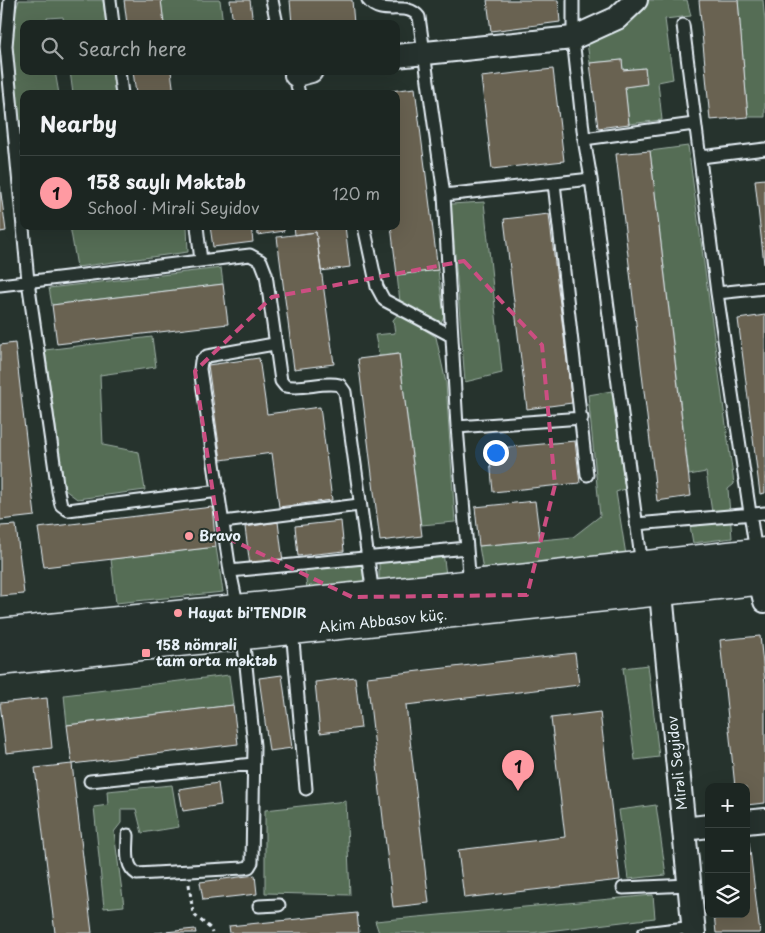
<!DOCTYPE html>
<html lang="en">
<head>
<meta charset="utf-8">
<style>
	:root { --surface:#1c2622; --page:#252e2a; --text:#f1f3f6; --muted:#a0a5a5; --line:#3a4340; --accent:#ff9aa2 }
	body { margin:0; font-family:"Playpen Sans",sans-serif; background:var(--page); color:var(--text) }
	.controls { position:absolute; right:15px; bottom:15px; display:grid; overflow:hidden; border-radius:10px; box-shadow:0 5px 20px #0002 }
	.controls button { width:45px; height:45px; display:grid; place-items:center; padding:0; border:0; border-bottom:1px solid var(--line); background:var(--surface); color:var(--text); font:25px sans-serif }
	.you { position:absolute; left:495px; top:452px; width:18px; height:18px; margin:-12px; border:4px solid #fff; border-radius:50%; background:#1a73e8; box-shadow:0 0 0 8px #1a73e833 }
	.badge { display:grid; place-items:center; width:32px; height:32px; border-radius:50%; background:var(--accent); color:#111; font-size:16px; font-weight:700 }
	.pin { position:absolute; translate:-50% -41px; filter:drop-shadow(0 1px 2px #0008) }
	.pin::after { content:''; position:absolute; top:26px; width:18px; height:15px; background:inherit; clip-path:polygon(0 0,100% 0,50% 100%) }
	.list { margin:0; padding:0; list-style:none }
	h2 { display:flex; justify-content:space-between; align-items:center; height:65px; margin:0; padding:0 20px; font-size:21px }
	h2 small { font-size:16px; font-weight:400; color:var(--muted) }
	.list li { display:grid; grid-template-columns:32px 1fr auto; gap:15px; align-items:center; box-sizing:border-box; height:75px; padding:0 20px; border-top:1px solid var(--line) }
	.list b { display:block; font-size:19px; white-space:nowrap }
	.list p { margin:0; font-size:16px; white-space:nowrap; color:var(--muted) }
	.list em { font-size:16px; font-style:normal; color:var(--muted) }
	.icon { flex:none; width:28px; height:28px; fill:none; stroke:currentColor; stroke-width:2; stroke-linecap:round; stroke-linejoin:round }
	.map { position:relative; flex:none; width:765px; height:933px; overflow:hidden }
	.search { position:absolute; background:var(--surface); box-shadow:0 5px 20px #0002; left:20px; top:20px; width:380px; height:55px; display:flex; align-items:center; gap:12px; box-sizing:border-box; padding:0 18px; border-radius:10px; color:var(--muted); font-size:19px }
	.panel { position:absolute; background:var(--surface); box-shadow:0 5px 20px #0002; left:20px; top:90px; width:380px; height:140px; border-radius:10px }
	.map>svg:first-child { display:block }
	.green { fill:#546d54; stroke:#9eafa6 }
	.building { fill:#696251; stroke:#e8f1f8 }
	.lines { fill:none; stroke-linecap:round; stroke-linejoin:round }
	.service-casing { stroke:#e8f1f8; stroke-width:15 }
	.minor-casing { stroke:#e8f1f8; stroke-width:26 }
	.secondary-casing { stroke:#e8f1f8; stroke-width:31 }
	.path { stroke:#e8f1f8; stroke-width:3; stroke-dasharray:4 4; stroke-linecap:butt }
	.service { stroke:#26332d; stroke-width:11 }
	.minor { stroke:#26332d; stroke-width:22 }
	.secondary { stroke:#26332d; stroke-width:28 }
	.marked { fill:none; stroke:#cc4e82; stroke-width:4; stroke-dasharray:10 6; stroke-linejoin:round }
	.poi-dot { fill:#ff9aa2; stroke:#26332d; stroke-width:2 }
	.labels { text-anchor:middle; stroke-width:4; stroke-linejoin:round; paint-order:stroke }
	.poi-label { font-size:14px; font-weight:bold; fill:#e8f1f8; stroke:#26332d; text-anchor:start }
	.street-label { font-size:14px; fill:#e8f1f8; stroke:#26332d }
</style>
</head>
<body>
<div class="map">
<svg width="765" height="933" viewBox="0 0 765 933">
	<rect width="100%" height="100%" fill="#26332d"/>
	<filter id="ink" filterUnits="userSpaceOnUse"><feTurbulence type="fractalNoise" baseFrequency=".02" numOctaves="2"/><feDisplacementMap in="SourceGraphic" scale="10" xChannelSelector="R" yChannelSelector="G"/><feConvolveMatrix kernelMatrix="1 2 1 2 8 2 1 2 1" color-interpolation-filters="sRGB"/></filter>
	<g filter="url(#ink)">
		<path class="green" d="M19,0H103L106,24H64L63,17L47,18L48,24H24V71H55L59,94H24V178L6,44Z
			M161,0H220L223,24H164Z
			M649,0H687L691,16L665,19L673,79L658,82L662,120L629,124L625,87L646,84L645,68L623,70L622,60L590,63L587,43L619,26Z
			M738,0H763L765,22V117H748Z
			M70,71H112L115,94H73Z
			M688,146L734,484L728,489L732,538L693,543L690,526L713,519L706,472L689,475L650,151Z
			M484,202L502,373L465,382L451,204Z
			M70,226H187L188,252L77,267Z
			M221,268L223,284L52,305L49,288Z
			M438,270L444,316L439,327L400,302L397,275Z
			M399,313L436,337L446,383L455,522L421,525L399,354L379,356L375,335L395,333L393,320Z
			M152,337L156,367L100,375L103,445L139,452L145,490L77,499L65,490L45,350Z
			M612,391L625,489L616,492L626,555L483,570L479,546L573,537L600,516L588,395Z
			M216,547L223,592L116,603L111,559Z
			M443,552L446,575L379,582V557Z
			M361,556L364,582L307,589L304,563Z
			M648,665L659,757L635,760L623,668Z
			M229,675L233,705L67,725L64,695Z
			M172,785L179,827L142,833L136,809H121V823L114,832L124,906L104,908L94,807L108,805L107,791Z
			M346,801L350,895L265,893V810Z
			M656,805L666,875L628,879L619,810Z
			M653,895L655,918L531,933H379L375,921Z"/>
		<path class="building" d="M124,0H161L164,24H127Z
			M230,0H250L253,24H233Z
			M290,0H352L354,24H292Z
			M487,0H558L560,22L491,31Z
			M699,0H738L748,117L710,120Z
			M622,60L623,70L645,68L647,84L625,87L629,124L598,128L590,63Z
			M553,69L564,161L492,169L481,77Z
			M133,71H171L174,94H136Z
			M415,88L438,270L397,275L391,226H396V94L374,93Z
			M650,151L691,496L657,501L616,154Z
			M765,179V264H764L755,180Z
			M0,186L6,231L0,232Z
			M549,214L572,403L527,409L504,219Z
			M210,226H251L253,242L213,247Z
			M257,226H284V231L258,235Z
			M294,226H345L350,267L321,271L316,232L295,235Z
			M316,232L334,364L294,369L277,237Z
			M223,284L228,324L57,344L52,305Z
			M765,315V493L760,494L738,319Z
			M15,343L35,516L0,520V345Z
			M399,354L422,536L380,541L358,359Z
			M259,358L267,414L320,407L332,500L279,507L272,453L221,460L208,365Z
			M575,441L580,483L493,492L489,449Z
			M535,501L540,540L479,546L475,507Z
			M212,507L216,547L44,567L38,528Z
			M341,521L344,551L298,556L295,526Z
			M278,522L283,562L250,566L245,527Z
			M16,525L24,594L0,596V526Z
			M760,636L765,683V803L746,805V787H735L720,640Z
			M575,653L579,685L406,705L429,903L393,907L367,677Z
			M282,675L292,748L269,751L259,678Z
			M355,677L361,728L320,733L315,682Z
			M47,698L52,748L6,753L0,703Z
			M233,705L238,744L72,764L67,725Z
			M600,712L620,880L464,898L458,850L565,837L551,718Z
			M72,764L92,933H55L35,768Z
			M218,783L221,805L183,811L179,789Z
			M746,842H749L760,933H716L714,914H746Z
			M255,875L257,894L203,900L200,882Z
			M357,913L359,933H230L229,926Z
			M195,929L196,933H155Z"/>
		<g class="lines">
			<defs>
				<path id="service" d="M10,0L6,46L28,281L58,491L61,505L68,510L219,491
					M110,0L113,24
					M272,0L277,24
					M368,0C382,18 406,0 419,17L444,195L457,427L470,585
					M573,0V38L584,139L591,179L642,566
					M683,25L717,293L756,553
					M119,71L122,94
					M294,71L299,94
					M584,139L694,124
					M701,157L765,149
					M554,183L587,475
					M444,195L591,179
					M197,226L201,261
					M364,226L377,287L384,300L452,336
					M0,285L250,255L261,261L266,274L281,381L285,386C303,390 322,381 340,385L345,392L373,595
					M717,293L765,288
					M457,427L582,418
					M223,522L359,505
					M636,524L765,513
					M230,571L467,548
					M238,609L230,571L200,369L201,361L207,356L274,344
					M292,629L306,789
					M90,781L253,764
					M128,835C128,848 124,866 137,874L243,868L249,867L252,862L254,746L243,635
					M623,888L689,885
					M259,906L279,905
					M644,933L694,927"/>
				<path id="minor" d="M396,56L573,38L617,18L636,0
					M296,75L311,71
					M760,581L765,601
					M661,593L694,933
					M746,822L765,820
					M684,829L709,826"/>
				<path id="secondary" d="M0,633L373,595L765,552
					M0,661L765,580"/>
			</defs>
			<use href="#service" class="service-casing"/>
			<use href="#minor" class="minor-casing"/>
			<use href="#secondary" class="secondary-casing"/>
			<path class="path" d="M189,884L193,914L210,928L212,933"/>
			<use href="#service" class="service"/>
			<use href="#minor" class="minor"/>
			<use href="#secondary" class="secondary"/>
		</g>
	</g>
	<path class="marked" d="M464,261L542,345L555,485L527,595L352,597L219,534L195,371L272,297Z"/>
	<g class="poi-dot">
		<circle cx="189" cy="536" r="5"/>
		<circle cx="178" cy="613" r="5"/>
		<rect x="141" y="648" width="10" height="10" rx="2.5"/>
	</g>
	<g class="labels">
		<g class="poi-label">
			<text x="199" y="541">Bravo</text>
			<text x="188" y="618">Hayat bi'TENDIR</text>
			<text x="156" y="650">158 nömrəli<tspan x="156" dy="16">tam orta məktəb</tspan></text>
		</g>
		<g class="street-label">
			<text transform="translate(383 621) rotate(-6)" y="5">Akim Abbasov küç.</text>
			<text transform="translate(677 763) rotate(-96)" y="5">Mirəli Seyidov</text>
		</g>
	</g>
</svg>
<div class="controls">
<button>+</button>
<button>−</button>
<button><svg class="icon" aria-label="layers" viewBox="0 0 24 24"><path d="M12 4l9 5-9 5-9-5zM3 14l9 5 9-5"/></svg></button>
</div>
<div class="you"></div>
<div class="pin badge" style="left:518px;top:791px">1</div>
<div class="search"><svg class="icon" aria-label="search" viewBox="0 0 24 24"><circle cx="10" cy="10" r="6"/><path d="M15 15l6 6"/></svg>Search here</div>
<section class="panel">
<h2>Nearby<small></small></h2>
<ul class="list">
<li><span class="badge">1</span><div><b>158 saylı Məktəb</b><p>School · Mirəli Seyidov</p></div><em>120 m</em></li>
</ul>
</section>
</div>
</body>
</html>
